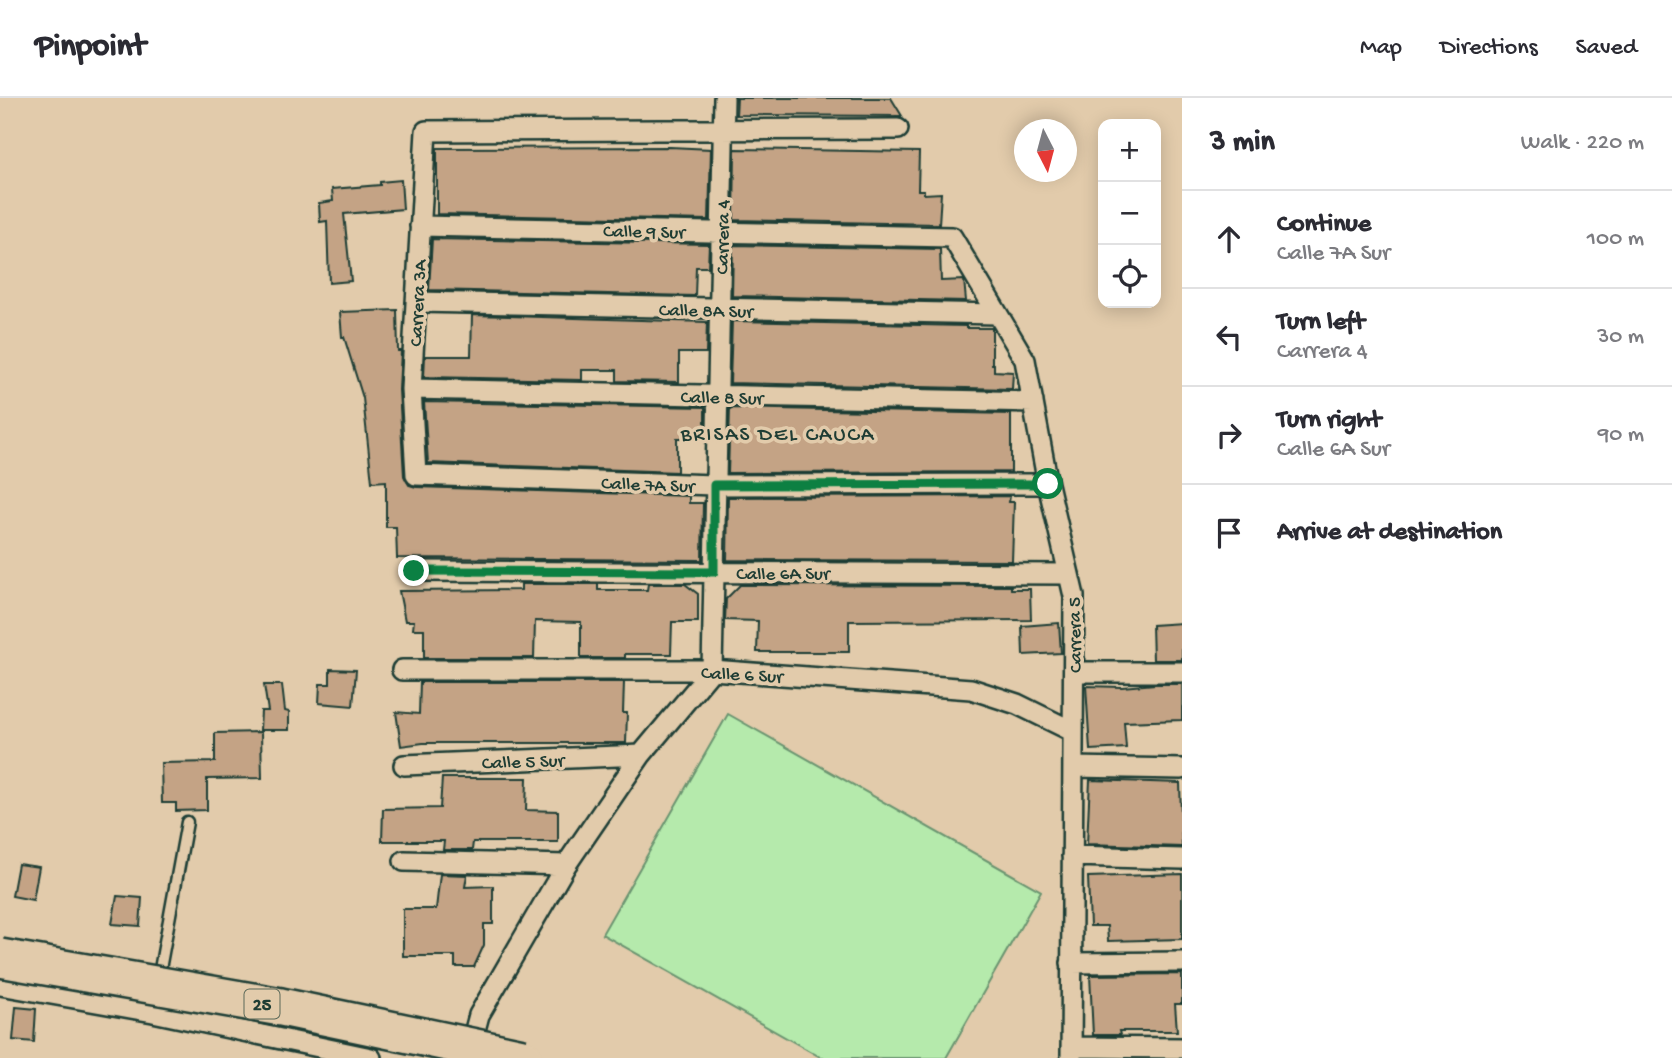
<!DOCTYPE html>
<html lang="en">
<head>
<meta charset="utf-8">
<style>
	:root { --surface:#fff; --page:#f7f7f7; --text:#2b2b33; --muted:#7c7c81; --line:#e1e1e2 }
	body { margin:0; font-family:"Gochi Hand",sans-serif; background:var(--page); color:var(--text) }
	.controls { position:absolute; right:21px; top:21px; display:grid; overflow:hidden; border-radius:14px; box-shadow:0 4px 18px #0003 }
	.controls button { width:63px; height:63px; display:grid; place-items:center; padding:0; border:0; border-bottom:2px solid var(--line); background:var(--surface); color:var(--text); font:35px sans-serif }
	.compass { position:absolute; left:1014px; top:21px; width:63px; height:63px; border-radius:50%; background:var(--surface); box-shadow:0 4px 18px #0003; rotate:174deg }
	.stop { position:absolute; width:21px; height:21px; margin:-16px; border:5px solid #0b8043; border-radius:50%; background:#fff }
	.stop.end { background:#0b8043; border-color:#fff; box-shadow:0 2px 7px #0008 }
	.list { margin:0; padding:0; list-style:none }
	h2 { display:flex; justify-content:space-between; align-items:center; height:91px; margin:0; padding:0 28px; font-size:30px }
	h2 small { font-size:23px; font-weight:400; color:var(--muted) }
	.list li { display:grid; grid-template-columns:46px 1fr auto; gap:21px; align-items:center; box-sizing:border-box; height:98px; padding:0 28px; border-top:2px solid var(--line) }
	.list b { display:block; font-size:26px; white-space:nowrap }
	.list p { margin:0; font-size:23px; white-space:nowrap; color:var(--muted) }
	.list em { font-size:23px; font-style:normal; color:var(--muted) }
	.icon { flex:none; width:38px; height:38px; fill:none; stroke:currentColor; stroke-width:2; stroke-linecap:round; stroke-linejoin:round }
	.map { position:relative; flex:none; width:1182px; height:960px; overflow:hidden }
	header { display:flex; align-items:center; gap:42px; box-sizing:border-box; height:98px; padding:0 35px; background:var(--surface); border-bottom:2px solid var(--line) }
	header strong { font-size:33px }
	nav { display:flex; gap:38px; margin-inline-start:auto; font-size:24px }
	main { display:flex }
	aside { flex:1; background:var(--surface) }
	.map>svg:first-child { display:block }
	.green { fill:#b5eaac; stroke:#6a9470; stroke-width:2 }
	.building { fill:#c4a385; stroke:#1f3d34; stroke-width:2 }
	.lines { fill:none; stroke-linecap:round; stroke-linejoin:round }
	.lane-casing { stroke:#1f3d34; stroke-width:15 }
	.street-casing { stroke:#1f3d34; stroke-width:24 }
	.lane { stroke:#e2cbab; stroke-width:10 }
	.street { stroke:#e2cbab; stroke-width:19 }
	.highway-bridge-casing { stroke:#1f3d34; stroke-width:42; stroke-linecap:butt }
	.highway-bridge { stroke:#e2cbab; stroke-width:37 }
	.route { stroke:#0b8043; stroke-width:9 }
	.labels { text-anchor:middle; stroke-width:7; stroke-linejoin:round; paint-order:stroke }
	.shield { fill:#e2cbab; stroke:#5a6858; stroke-width:2 }
	.shield-label { font-size:18px; font-weight:bold; fill:#1f3d34 }
	.street-label { font-size:19px; fill:#1f3d34; stroke:#e2cbab }
	.neighbourhood-label { font-size:21px; letter-spacing:2px; fill:#1f3d34; stroke:#e2cbab }
</style>
</head>
<body>
<header>
<strong>Pinpoint</strong>
<nav><a>Map</a><a>Directions</a><a>Saved</a></nav>
</header>
<main>
<div class="map">
<svg width="1182" height="960" viewBox="0 0 1182 960">
	<rect width="100%" height="100%" fill="#e2cbab"/>
	<filter id="ink" filterUnits="userSpaceOnUse"><feTurbulence type="fractalNoise" baseFrequency=".0143" numOctaves="2"/><feDisplacementMap in="SourceGraphic" scale="14" xChannelSelector="R" yChannelSelector="G"/><feConvolveMatrix kernelMatrix="1 2 1 2 8 2 1 2 1" color-interpolation-filters="sRGB"/></filter>
	<g filter="url(#ink)">
		<path class="green" d="M728,616L1041,793L946,960H822L602,836Z"/>
		<path class="building" d="M737,0H891L902,18L736,17Z
			M670,49L711,51L709,122L437,116V50Z
			M735,51L919,54L918,92H924V96L941,95L939,126L734,122Z
			M401,82L403,111L344,116L351,183L329,185L327,123L320,124L319,105L333,103L332,91L380,87V84Z
			M432,141L709,146L708,169H696L695,198L429,192Z
			M733,147L940,151L941,183L964,182L966,203L732,198Z
			M397,212L398,253H401L399,292L404,378L409,387L416,389L689,398V405H703L702,462L397,460L396,429H386V383L372,384L363,300L344,239H342L340,214Z
			M472,217L707,224L706,255H679V284L617,283V272H582V282L424,279L425,258H471Z
			M732,223L966,228V230H992V266H994V273L1013,274L1012,291L730,285Z
			M424,304L705,309V340H677V374L428,365Z
			M730,310L1011,316V374L728,375Z
			M1010,398L1009,404H1014L1012,463L727,462L728,399Z
			M521,486H598V492H647L648,486H685L698,496V524H672L671,556H625V560H581V524L535,523L534,560H424V531H413L414,523H405L399,493L521,492Z
			M740,487L1011,488V491H1030L1031,522L849,523V554H757L758,523L725,522L726,501Z
			M1059,525L1061,555L1023,557L1022,528Z
			M1182,525V562H1153L1152,527Z
			M330,571L356,572L353,608L319,605L320,586H330Z
			M420,584H624L623,615H627L626,645H423L401,648L396,614L419,616Z
			M1155,586H1182V622L1124,624L1126,650L1090,652L1086,588L1122,589Z
			M264,587H282L285,613L289,614V632H260L261,613H268Z
			M261,634L262,680L207,681V712L176,713V705H162L161,665L215,664V635Z
			M442,680H527L526,712L558,713V744H473L472,752H443L444,743H382L383,711L440,710Z
			M1090,682L1180,685L1182,749L1087,746Z
			M18,766L39,769L33,802L12,798Z
			M440,776L467,777L465,789L493,788V826H484V847L474,869H455V858H403V811H436Z
			M1182,776V841L1108,843L1107,828H1090L1088,779Z
			M117,798L142,800L140,828L112,826Z
			M1182,876V906H1175L1177,933H1119L1120,937H1093L1090,877Z
			M16,909L36,911L34,944L13,942Z"/>
		<g class="lines">
			<defs>
				<path id="lane" d="M158,882L187,724"/>
				<path id="street" d="M898,31L426,33L411,291L416,377L714,387L1048,386
					M420,128L952,139L1025,262L1048,386L1074,498L1071,960
					M416,204L997,216
					M411,291L1033,304
					M414,473L1069,476
					M402,572H712L971,591L1017,606L1072,633
					M1074,574H1182
					M404,667L641,657
					M1073,669L1182,671
					M1072,758L1182,761
					M404,763L566,767
					M1071,865L1182,864
					M0,887L153,914L371,960
					M1071,949L1182,950
					M476,955L475,932L479,917L566,767L641,657L712,572L724,0"/>
			</defs>
			<use href="#lane" class="lane-casing"/>
			<use href="#street" class="street-casing"/>
			<use href="#lane" class="lane"/>
			<use href="#street" class="street"/>
			<defs>
				<path id="highway-bridge" d="M0,860L281,909L523,960"/>
			</defs>
			<use href="#highway-bridge" class="highway-bridge-casing"/>
			<use href="#highway-bridge" class="highway-bridge"/>
		</g>
	</g>
	<g class="lines" filter="url(#ink)">
		<path class="route" d="M414,473L714,474V387L1048,386"/>
	</g>
	<g class="labels">
		<rect class="shield" x="244.5" y="891.5" width="35" height="29" rx="5"/>
		<g class="shield-label">
			<text x="262" y="912">25</text>
		</g>
		<g class="street-label">
			<text transform="translate(644 132) rotate(1)" y="7">Calle 9 Sur</text>
			<text transform="translate(721 139) rotate(-89)" y="7">Carrera 4</text>
			<text transform="translate(416 205) rotate(-87)" y="7">Carrera 3A</text>
			<text transform="translate(706 211) rotate(1)" y="7">Calle 8A Sur</text>
			<text transform="translate(722 298) rotate(1)" y="7">Calle 8 Sur</text>
			<text transform="translate(648 385) rotate(2)" y="7">Calle 7A Sur</text>
			<text x="783" y="481">Calle 6A Sur</text>
			<text transform="translate(1073 537) rotate(-91)" y="7">Carrera 5</text>
			<text transform="translate(742 575) rotate(3)" y="7">Calle 6 Sur</text>
			<text transform="translate(523 662) rotate(-2)" y="7">Calle 5 Sur</text>
		</g>
		<g class="neighbourhood-label">
			<text x="778" y="342">BRISAS DEL CAUCA</text>
		</g>
	</g>
</svg>
<div class="controls">
<button>+</button>
<button>−</button>
<button><svg class="icon" aria-label="locate" viewBox="0 0 24 24"><circle cx="12" cy="12" r="6"/><path d="M12 2v4M12 18v4M2 12h4M18 12h4"/></svg></button>
</div>
<svg class="compass" viewBox="-18 -18 36 36"><path d="M0-13l5 13h-10z" fill="#e53935"/><path d="M0 13l5-13h-10z" fill="#7c7c81"/></svg>
<div class="stop" style="left:1048px;top:386px"></div>
<div class="stop end" style="left:414px;top:473px"></div>
</div>
<aside>
<h2>3 min<small>Walk · 220 m</small></h2>
<ul class="list">
<li><svg class="icon" aria-label="ahead" viewBox="0 0 24 24"><path d="M12 20V5M6 11l6-6 6 6"/></svg><div><b>Continue</b><p>Calle 7A Sur</p></div><em>100 m</em></li>
<li><svg class="icon" aria-label="left" viewBox="0 0 24 24"><path d="M17 20v-9H6M10 6l-5 5 5 5"/></svg><div><b>Turn left</b><p>Carrera 4</p></div><em>30 m</em></li>
<li><svg class="icon" aria-label="right" viewBox="0 0 24 24"><path d="M7 20v-9h11M14 6l5 5-5 5"/></svg><div><b>Turn right</b><p>Calle 6A Sur</p></div><em>90 m</em></li>
<li><svg class="icon" aria-label="arrive" viewBox="0 0 24 24"><path d="M6 21V4h12l-3 4 3 4H6"/></svg><div><b>Arrive at destination</b></div></li>
</ul>
</aside>
</main>
</body>
</html>
